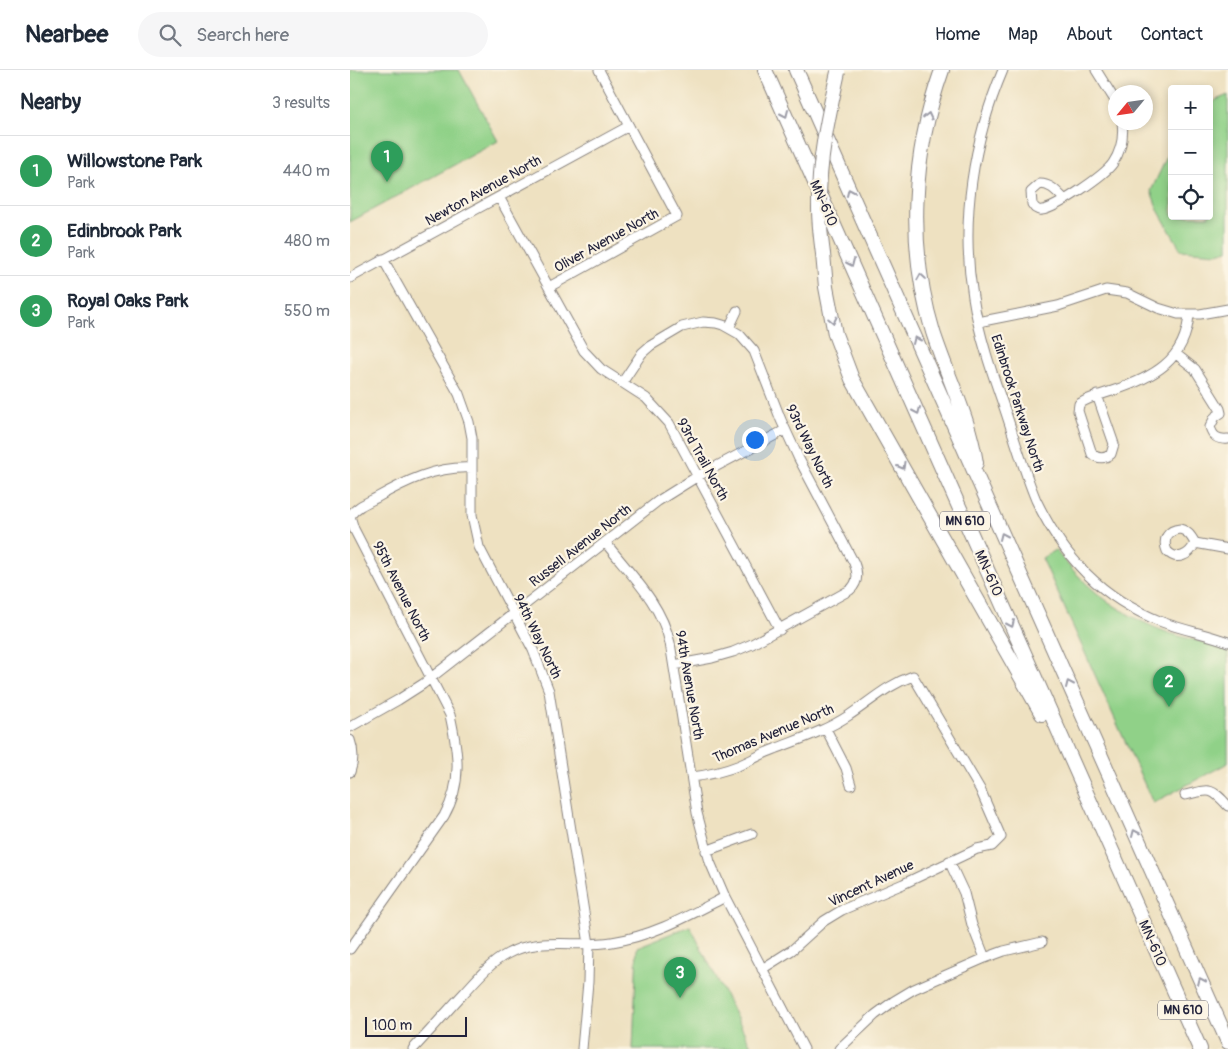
<!DOCTYPE html>
<html lang="en">
<head>
<meta charset="utf-8">
<style>
	:root { --surface:#fff; --page:#f6f6f7; --text:#1f2937; --muted:#747a83; --line:#e0e1e3; --accent:#7c3aed }
	body { margin:0; font-family:Pangolin,sans-serif; background:var(--page); color:var(--text) }
	.controls { position:absolute; right:15px; top:15px; display:grid; overflow:hidden; border-radius:5px; box-shadow:0 2px 8px #0003 }
	.controls button { width:45px; height:45px; display:grid; place-items:center; padding:0; border:0; border-bottom:1px solid var(--line); background:var(--surface); color:var(--text); font:25px sans-serif }
	.compass { position:absolute; left:758px; top:15px; width:45px; height:45px; border-radius:50%; background:var(--surface); box-shadow:0 2px 8px #0003; rotate:241deg }
	.scale { position:absolute; left:15px; bottom:12px; width:102px; box-sizing:border-box; padding-left:5px; border:2px solid #22223b; border-top:0; font-size:14px; line-height:18px; white-space:nowrap; color:#22223b; -webkit-text-stroke:4px #fcf5e5; paint-order:stroke }
	.you { position:absolute; left:404px; top:369px; width:18px; height:18px; margin:-12px; border:4px solid #fff; border-radius:50%; background:#1a73e8; box-shadow:0 0 0 8px #1a73e833 }
	.badge { display:grid; place-items:center; width:32px; height:32px; border-radius:50%; background:var(--accent); color:#fff; font-size:16px; font-weight:700 }
	.pin { position:absolute; translate:-50% -41px; filter:drop-shadow(0 1px 2px #0008) }
	.pin::after { content:''; position:absolute; top:26px; width:18px; height:15px; background:inherit; clip-path:polygon(0 0,100% 0,50% 100%) }
	.list { margin:0; padding:0; list-style:none }
	h2 { display:flex; justify-content:space-between; align-items:center; height:65px; margin:0; padding:0 20px; font-size:21px }
	h2 small { font-size:16px; font-weight:400; color:var(--muted) }
	.list li { display:grid; grid-template-columns:32px 1fr auto; gap:15px; align-items:center; box-sizing:border-box; height:70px; padding:0 20px; border-top:1px solid var(--line) }
	.list b { display:block; font-size:19px; white-space:nowrap }
	.list p { margin:0; font-size:16px; white-space:nowrap; color:var(--muted) }
	.list em { font-size:16px; font-style:normal; color:var(--muted) }
	.icon { flex:none; width:28px; height:28px; fill:none; stroke:currentColor; stroke-width:2; stroke-linecap:round; stroke-linejoin:round }
	.map { position:relative; flex:none; width:878px; height:979px; overflow:hidden }
	header { display:flex; align-items:center; gap:30px; box-sizing:border-box; height:70px; padding:0 25px; background:var(--surface); border-bottom:1px solid var(--line) }
	header strong { font-size:24px }
	nav { display:flex; gap:28px; margin-inline-start:auto; font-size:18px }
	.search { width:350px; height:45px; background:var(--page); display:flex; align-items:center; gap:12px; box-sizing:border-box; padding:0 18px; border-radius:28px; color:var(--muted); font-size:19px }
	main { display:flex }
	aside { flex:1; background:var(--surface) }
	.map>svg:first-child { display:block }
	.green { fill:#90d188; stroke:#597a62 }
	.lines { fill:none; stroke-linecap:round; stroke-linejoin:round }
	.minor-casing { stroke:#88827e; stroke-width:11 }
	.highway-casing { stroke:#88827e; stroke-width:16 }
	.minor { stroke:#fff; stroke-width:9 }
	.highway { stroke:#fff; stroke-width:14 }
	.highway-bridge-casing { stroke:#88827e; stroke-width:16; stroke-linecap:butt }
	.highway-bridge { stroke:#fff; stroke-width:14 }
	.oneway { stroke:#9c9ca7 }
	.labels { text-anchor:middle; stroke-width:4.5; stroke-linejoin:round; paint-order:stroke }
	.shield { fill:#fcf5e5; stroke:#63616e; stroke-width:1 }
	.shield-label { font-size:12px; font-weight:bold; fill:#22223b }
	.street-label { font-size:14px; fill:#22223b; stroke:#fcf5e5 }
</style>
</head>
<body>
<header>
<strong>Nearbee</strong>
<div class="search"><svg class="icon" aria-label="search" viewBox="0 0 24 24"><circle cx="10" cy="10" r="6"/><path d="M15 15l6 6"/></svg>Search here</div>
<nav><a>Home</a><a>Map</a><a>About</a><a>Contact</a></nav>
</header>
<main>
<aside>
<h2>Nearby<small>3 results</small></h2>
<ul class="list">
<li><span class="badge" style="background:#2e9e5b">1</span><div><b>Willowstone Park</b><p>Park</p></div><em>440 m</em></li>
<li><span class="badge" style="background:#2e9e5b">2</span><div><b>Edinbrook Park</b><p>Park</p></div><em>480 m</em></li>
<li><span class="badge" style="background:#2e9e5b">3</span><div><b>Royal Oaks Park</b><p>Park</p></div><em>550 m</em></li>
</ul>
</aside>
<div class="map">
<svg width="878" height="979" viewBox="0 0 878 979">
	<rect width="100%" height="100%" fill="#fcf5e5"/>
	<filter id="ink" filterUnits="userSpaceOnUse"><feTurbulence type="fractalNoise" baseFrequency=".02" numOctaves="2"/><feDisplacementMap in="SourceGraphic" scale="10" xChannelSelector="R" yChannelSelector="G"/><feConvolveMatrix kernelMatrix="1 2 1 2 8 2 1 2 1" color-interpolation-filters="sRGB"/></filter>
	<filter id="wash" filterUnits="userSpaceOnUse"><feTurbulence type="fractalNoise" baseFrequency=".0096" numOctaves="4" result="noise"/><feDisplacementMap in="SourceGraphic" scale="20" xChannelSelector="R" yChannelSelector="G"/><feGaussianBlur stdDeviation="1.12" result="paint"/><feColorMatrix in="noise" values="0 0 0 0 0 0 0 0 0 0 0 0 0 0 0 0 0 1.4 0 .05"/><feComposite in="paint" operator="in"/></filter>
	<g filter="url(#wash)">
		<rect width="100%" height="100%" fill="#eee1c1"/>
		<path class="green" d="M0,0H109L148,71L0,152Z
			M878,25V180L867,183L831,180L808,140L801,121L822,76V146H859V37L866,30Z
			M705,480C718,495 732,511 748,524C768,540 794,554 819,563C838,569 859,573 878,580V693L803,733L692,488Z
			M340,856L402,978V979H283L287,877Z"/>
	</g>
	<g filter="url(#ink)">
		<g class="lines">
			<defs>
				<path id="minor" d="M653,0C623,71 610,150 623,227C629,266 642,303 655,340C665,370 674,401 686,430C714,488 751,528 812,552C833,560 857,564 878,572
					M746,0L766,32
					M149,127L234,281L251,299L296,328L319,353L430,560
					M714,129C707,122 701,114 690,114L681,122L682,134L685,138C688,140 689,141 692,140C705,139 755,105 763,93C771,81 774,67 772,52
					M33,189L109,324L119,352L122,368V445L129,477L183,580L199,621L239,874L238,912L232,979
					M0,208L279,56
					M199,217L327,146L249,0
					M628,252L708,236L756,220L777,223L808,238L828,244H850L878,239
					M379,258L387,241
					M826,284L845,299L870,339L871,343
					M272,313L292,283L300,276L332,257L353,252L366,253L373,255L389,264L404,281L431,350L449,389L504,493C508,503 509,512 500,520L402,574L383,582L362,588L324,595
					M747,325L764,374L761,384C755,389 748,389 742,384L728,341L729,334C740,327 750,325 762,321C802,308 836,291 839,244
					M871,343L865,347L860,357C863,367 868,370 878,369
					M830,459C838,461 841,466 845,473C840,485 827,492 817,481C812,469 818,460 830,459Z
					M255,472C280,504 311,533 320,573L347,743L360,792L375,827L454,979
					M845,473L878,479
					M0,657L48,630L73,614L308,431L348,406L435,360
					M476,659L496,698L501,715
					M0,670C4,681 4,691 0,702
					M342,707C358,705 375,701 390,695C402,690 413,683 425,679C450,669 475,661 498,646C521,631 537,615 563,606L630,719L651,767L642,776L627,779L553,814L492,840L474,851L442,880L412,899
					M835,725C860,719 861,717 878,736
					M356,781L402,764
					M599,791L614,823L622,855L635,888
					M0,879L94,746C113,713 108,681 100,645L4,459L0,446C6,437 16,433 26,428C56,411 86,396 122,398
					M63,979C80,961 97,941 114,923C127,909 140,893 157,884C189,866 227,878 262,872C303,866 338,846 375,827
					M489,979L525,945L544,931L564,919L635,888L654,881L692,872"/>
				<path id="highway" d="M415,0L850,979
					M446,0L878,972
					M592,0C562,85 557,176 583,262C597,306 619,347 626,393
					M473,184L476,217L485,264L502,309L692,644"/>
			</defs>
			<use href="#minor" class="minor-casing"/>
			<use href="#highway" class="highway-casing"/>
			<use href="#minor" class="minor"/>
			<use href="#highway" class="highway"/>
			<defs>
				<path id="highway-bridge" d="M473,184C471,169 469,154 469,138C468,92 478,47 488,2"/>
			</defs>
			<use href="#highway-bridge" class="highway-bridge-casing"/>
			<use href="#highway-bridge" class="highway-bridge"/>
		</g>
		<defs><path id="oneway-chevron" d="M-2-3.5L2.5 0L-2 3.5" fill="none" stroke-width="1.6" stroke-linecap="round" stroke-linejoin="round" transform="scale(1.25)"/></defs>
		<g class="oneway">
			<use href="#oneway-chevron" transform="translate(435 44) rotate(66)"/>
			<use href="#oneway-chevron" transform="translate(578 46) rotate(-77)"/>
			<use href="#oneway-chevron" transform="translate(500 122) rotate(-114)"/>
			<use href="#oneway-chevron" transform="translate(501 193) rotate(66)"/>
			<use href="#oneway-chevron" transform="translate(571 207) rotate(-99)"/>
			<use href="#oneway-chevron" transform="translate(483 250) rotate(78)"/>
			<use href="#oneway-chevron" transform="translate(566 270) rotate(-114)"/>
			<use href="#oneway-chevron" transform="translate(567 341) rotate(66)"/>
			<use href="#oneway-chevron" transform="translate(552 396) rotate(60)"/>
			<use href="#oneway-chevron" transform="translate(653 466) rotate(-114)"/>
			<use href="#oneway-chevron" transform="translate(661 554) rotate(66)"/>
			<use href="#oneway-chevron" transform="translate(719 614) rotate(-114)"/>
			<use href="#oneway-chevron" transform="translate(785 763) rotate(-114)"/>
			<use href="#oneway-chevron" transform="translate(851 911) rotate(-114)"/>
		</g>
	</g>
	<g class="labels">
		<g class="shield">
			<rect x="590" y="441.5" width="50" height="19" rx="4"/>
			<rect x="808" y="930.5" width="50" height="19" rx="4"/>
		</g>
		<g class="shield-label">
			<text x="615" y="455">MN 610</text>
			<text x="833" y="944">MN 610</text>
		</g>
		<g class="street-label">
			<text transform="translate(133 120) rotate(-29)" y="5">Newton Avenue North</text>
			<text transform="translate(474 133) rotate(66)" y="5">MN-610</text>
			<text transform="translate(256 170) rotate(-29)" y="5">Oliver Avenue North</text>
			<text transform="translate(668 333) rotate(72)" y="5">Edinbrook Parkway North</text>
			<text transform="translate(460 376) rotate(64)" y="5">93rd Way North</text>
			<text transform="translate(353 389) rotate(61)" y="5">93rd Trail North</text>
			<text transform="translate(230 475) rotate(-38)" y="5">Russell Avenue North</text>
			<text transform="translate(639 503) rotate(66)" y="5">MN-610</text>
			<text transform="translate(52 521) rotate(63)" y="5">95th Avenue North</text>
			<text transform="translate(188 566) rotate(64)" y="5">94th Way North</text>
			<text transform="translate(340 615) rotate(80)" y="5">94th Avenue North</text>
			<text transform="translate(423 663) rotate(-23)" y="5">Thomas Avenue North</text>
			<text transform="translate(521 813) rotate(-25)" y="5">Vincent Avenue</text>
			<text transform="translate(803 873) rotate(66)" y="5">MN-610</text>
		</g>
	</g>
</svg>
<div class="controls">
<button>+</button>
<button>−</button>
<button><svg class="icon" aria-label="locate" viewBox="0 0 24 24"><circle cx="12" cy="12" r="6"/><path d="M12 2v4M12 18v4M2 12h4M18 12h4"/></svg></button>
</div>
<svg class="compass" viewBox="-18 -18 36 36"><path d="M0-13l5 13h-10z" fill="#e53935"/><path d="M0 13l5-13h-10z" fill="#747a83"/></svg>
<div class="scale">100 m</div>
<div class="you"></div>
<div class="pin badge" style="left:37px;top:112px;background:#2e9e5b">1</div>
<div class="pin badge" style="left:819px;top:637px;background:#2e9e5b">2</div>
<div class="pin badge" style="left:330px;top:928px;background:#2e9e5b">3</div>
</div>
</main>
</body>
</html>
